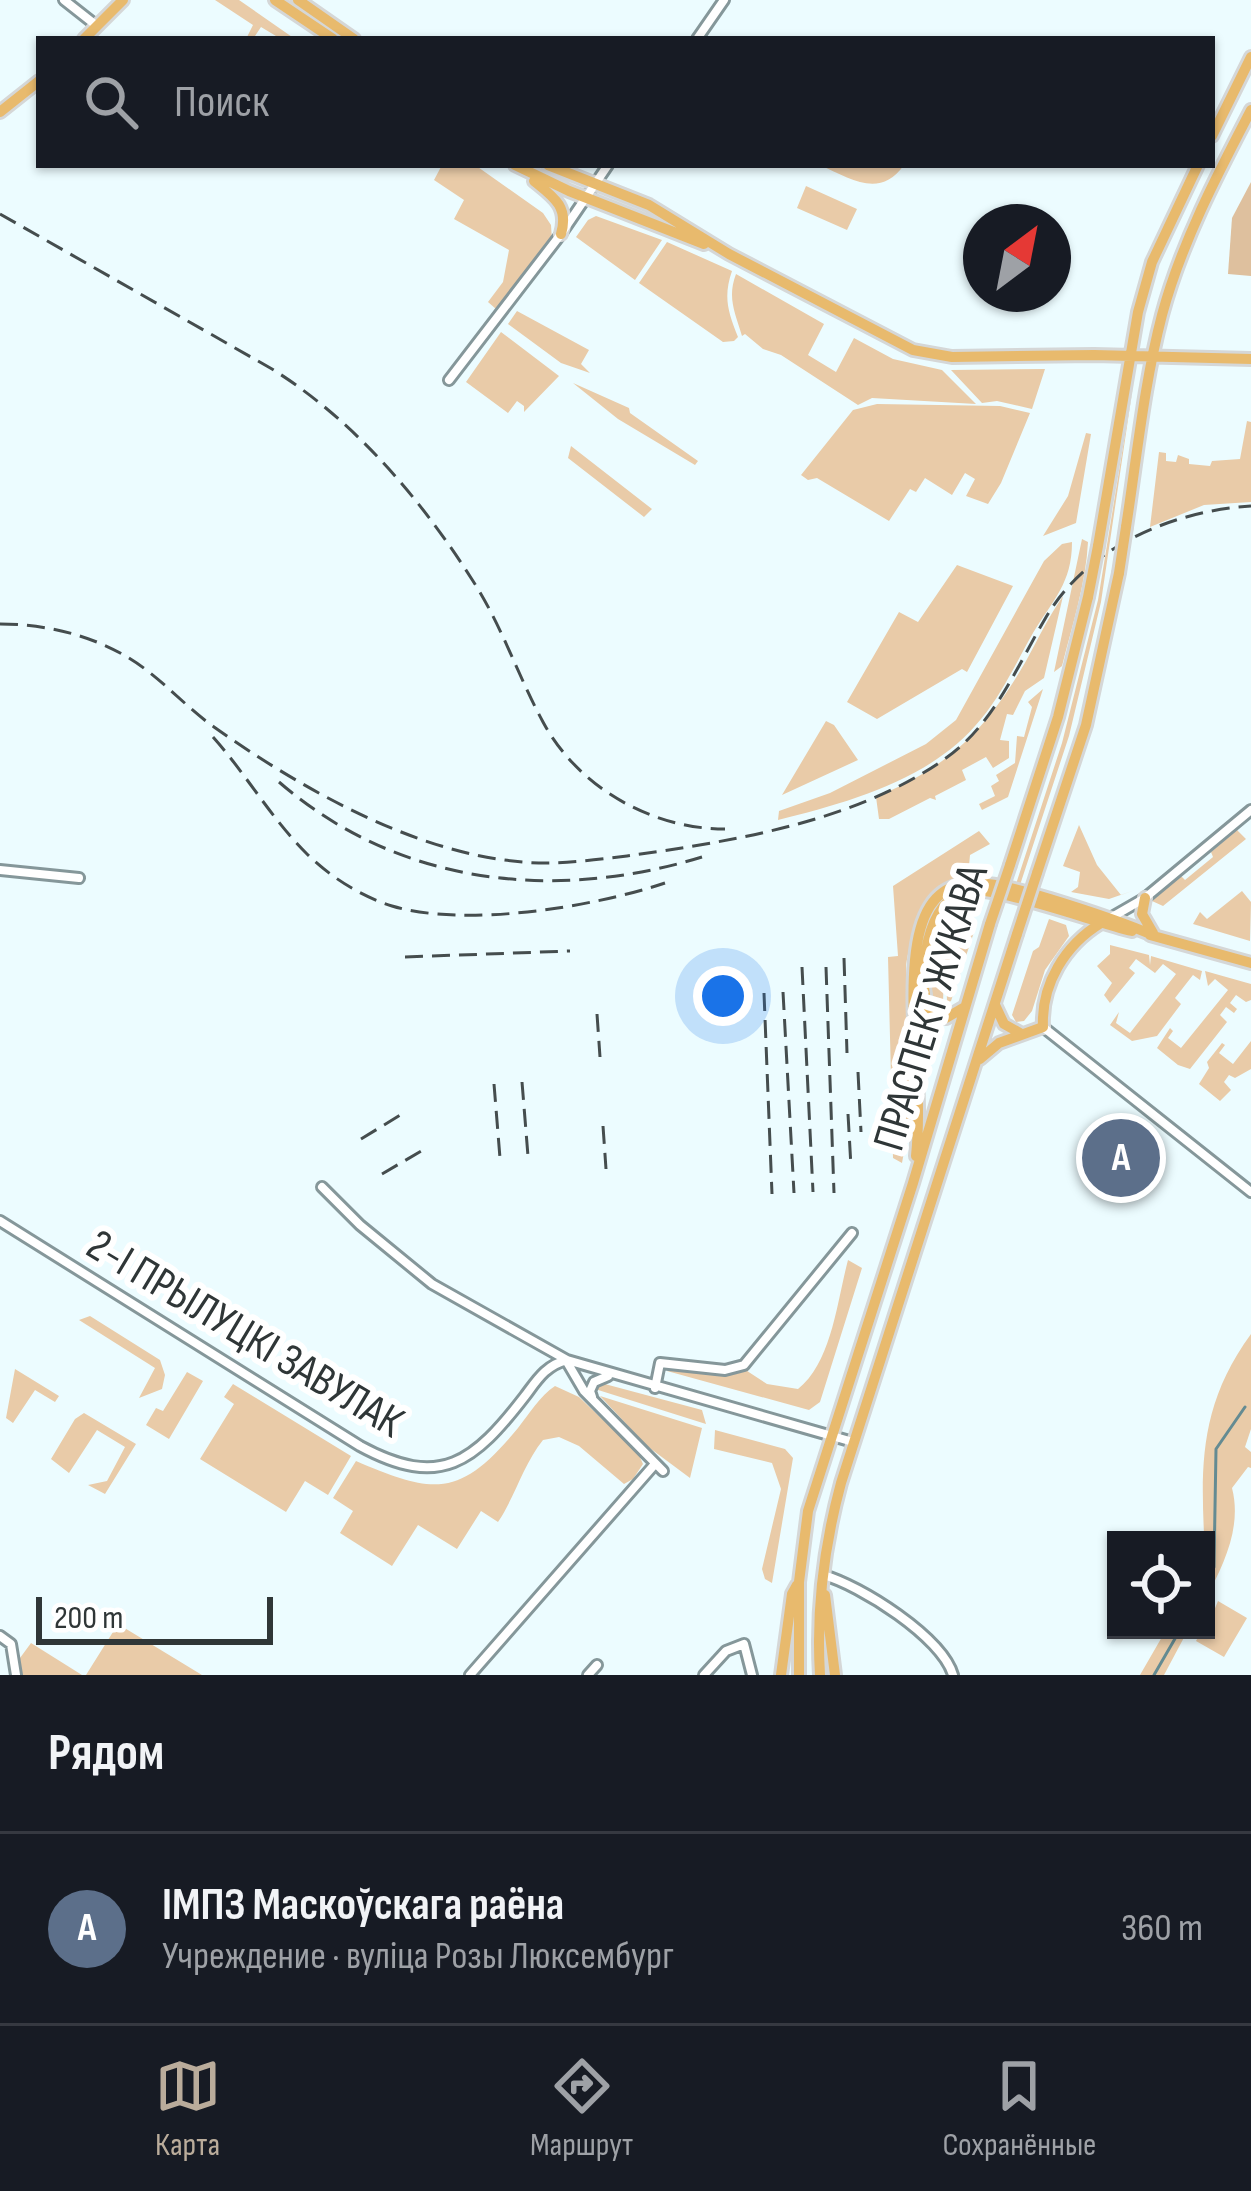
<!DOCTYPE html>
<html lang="ru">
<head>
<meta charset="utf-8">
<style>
	:root { --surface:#171b24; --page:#20242c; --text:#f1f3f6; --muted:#9ea1a6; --line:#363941; --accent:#baac9b }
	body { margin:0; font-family:"Sofia Sans Condensed",sans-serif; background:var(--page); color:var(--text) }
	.controls { position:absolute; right:36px; bottom:36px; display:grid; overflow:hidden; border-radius:0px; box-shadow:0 3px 9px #0004 }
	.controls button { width:108px; height:108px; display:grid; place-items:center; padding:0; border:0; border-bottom:3px solid var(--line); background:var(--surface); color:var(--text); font:60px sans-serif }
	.compass { position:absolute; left:963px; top:204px; width:108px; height:108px; border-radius:50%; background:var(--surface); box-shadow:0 3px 9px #0004; rotate:32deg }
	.scale { position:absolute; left:36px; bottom:30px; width:237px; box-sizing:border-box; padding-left:12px; border:6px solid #2f3637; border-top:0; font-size:33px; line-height:42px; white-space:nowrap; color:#2f3637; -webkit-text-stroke:9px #fff; paint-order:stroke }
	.you { position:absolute; left:723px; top:996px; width:42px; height:42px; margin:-30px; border:9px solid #fff; border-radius:50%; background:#1a73e8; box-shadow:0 0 0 18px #1a73e833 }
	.badge { display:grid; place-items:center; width:78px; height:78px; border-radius:50%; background:var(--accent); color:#fff; font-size:39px; font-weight:700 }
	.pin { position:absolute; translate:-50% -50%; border:6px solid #fff; box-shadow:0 3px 12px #0006 }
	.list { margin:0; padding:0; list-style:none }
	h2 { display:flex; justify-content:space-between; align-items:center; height:156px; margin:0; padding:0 48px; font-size:51px }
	h2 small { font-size:39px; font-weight:400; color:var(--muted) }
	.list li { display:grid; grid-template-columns:78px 1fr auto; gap:36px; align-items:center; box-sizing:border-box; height:192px; padding:0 48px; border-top:3px solid var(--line) }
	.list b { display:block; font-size:45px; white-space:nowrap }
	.list p { margin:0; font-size:39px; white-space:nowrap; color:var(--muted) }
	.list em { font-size:39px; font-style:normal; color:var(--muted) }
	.icon { flex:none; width:66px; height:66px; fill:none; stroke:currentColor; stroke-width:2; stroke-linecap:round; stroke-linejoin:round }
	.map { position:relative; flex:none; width:1251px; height:1675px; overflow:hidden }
	.search { position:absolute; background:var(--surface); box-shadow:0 3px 9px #0004; left:36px; right:36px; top:36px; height:132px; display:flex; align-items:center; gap:30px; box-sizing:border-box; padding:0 42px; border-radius:0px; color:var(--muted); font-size:45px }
	.sheet { height:348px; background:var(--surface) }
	nav { display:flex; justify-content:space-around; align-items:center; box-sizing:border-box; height:168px; border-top:3px solid var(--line); background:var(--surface); font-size:33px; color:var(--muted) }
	nav a { display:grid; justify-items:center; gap:6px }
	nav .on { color:var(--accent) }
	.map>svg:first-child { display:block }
	.green { fill:#e9cba8 }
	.forest { fill:#dec09e }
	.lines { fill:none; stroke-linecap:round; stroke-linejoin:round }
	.stream { stroke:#648b92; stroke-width:3 }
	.minor-casing { stroke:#85979a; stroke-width:14 }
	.major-casing { stroke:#d5d7d7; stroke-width:16 }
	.minor { stroke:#fff; stroke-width:8 }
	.major { stroke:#e8ba6d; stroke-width:10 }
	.rail { stroke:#454d4e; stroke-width:3; stroke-dasharray:18 9; stroke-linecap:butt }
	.major-bridge-casing { stroke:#d5d7d7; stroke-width:16; stroke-linecap:butt }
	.major-bridge { stroke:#e8ba6d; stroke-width:10 }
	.labels { text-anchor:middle; stroke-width:12; stroke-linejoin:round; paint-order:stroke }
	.street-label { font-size:45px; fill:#2f3637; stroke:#fff }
</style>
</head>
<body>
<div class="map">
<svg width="1251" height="1675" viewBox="0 0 1251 1675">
	<rect width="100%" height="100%" fill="#ecfcff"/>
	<path class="green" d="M215,0H239L295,39H281L261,27L253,39H246L253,25Z
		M442,165H475L543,213L551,225L552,240L496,309L488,302L503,282L509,250L454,219L464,200L434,180Z
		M820,165H904C880,199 851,179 820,165Z
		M806,186L857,209L847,230L797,208Z
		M596,216L662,240L635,280L576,237L588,220Z
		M667,242L732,271C723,297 728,312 738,337L734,341L723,342L639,283Z
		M736,274L824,324L808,355L836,372L854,338L893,359L942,370L976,404L872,398L858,405L781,355L763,349L745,334L742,336C735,312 727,298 736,274Z
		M517,311L589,350L581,364L590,373L561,363L508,324Z
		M501,332L559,376L524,412V406L517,401L508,413L466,382Z
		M1045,369L1032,409L997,401L982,403L951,370Z
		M1134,379L1101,602L1069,736L1020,885L1016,884L1062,743L1098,600Z
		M573,383L629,408L630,413L698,461L695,465L618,419Z
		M877,404L1000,406L1030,413L1001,483L988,504L966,496L975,479L965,473L952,495L925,478L916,492L910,489L889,521L817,478L808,480L801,475L853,410Z
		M1247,421L1251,422V502L1204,505L1150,527L1159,452L1166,453V461L1176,462L1178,455L1189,459V464L1210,466L1212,461L1240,459Z
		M1086,433L1091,434L1076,523L1043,536L1068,496Z
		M571,446L652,509L644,517L568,458Z
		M1082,539L1088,542C1086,583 1072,626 1062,666L1054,672Z
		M1072,542C1072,583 1053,600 1033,633C1017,661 1002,694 981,719C933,779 850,802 778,820L779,811L830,793L926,744L956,720L1044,561L1062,544Z
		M957,565L1013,586L967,672L962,669L877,719L847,702L899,612L918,622Z
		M1063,596L1044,678L1025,691L1013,715L1007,714L1000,740L1009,741V758L993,768L986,757L962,770L966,780L935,796L936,800L930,798L889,819H879L876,797C950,766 986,730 1026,661C1038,639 1049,616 1063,596Z
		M1043,689L1008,797L982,810L979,804L995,796L991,786L999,781L996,775L1015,763L1017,736L1024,737L1032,707L1028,702Z
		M826,721L834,725L858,760L782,795Z
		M1079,825L1097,865L1121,895L1135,890L1109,899L1071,892L1078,887L1080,872L1063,866Z
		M1237,830L1246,839L1163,906L1152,901L1181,876L1185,880L1213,857L1211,852Z
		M979,831L990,844L970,855L969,866L975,875C927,884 914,921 906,965L910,1118L902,1163L893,1158L888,957L898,956L893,886Z
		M1242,891L1251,902L1250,941L1193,924L1200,912L1207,919Z
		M975,896L969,929L974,932L951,1001L947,1003C947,969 934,907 975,896Z
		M945,913L943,1005L947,1011L931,1003C927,972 926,941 945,913Z
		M1049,919L1066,925L1069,936L1045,970L1032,1011L1024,1021L1016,1022L1012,1015L1033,951L1039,947Z
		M1110,945L1149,955L1150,965L1151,956L1202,971L1200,980L1193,975L1175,998L1181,1004L1157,1036L1132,1041L1110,1025L1119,1012L1116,1023L1130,1033L1176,974L1163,964L1155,973L1136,959L1129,968L1135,973L1110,1003L1104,995L1112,983L1097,966L1110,954Z
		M1205,971L1251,984V1000L1246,1002L1236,995L1230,1003L1237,1009L1234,1013L1226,1007L1220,1015L1227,1022L1190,1069L1178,1065L1157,1048L1170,1028L1173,1031L1168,1038L1181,1048L1228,990L1215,979L1208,986Z
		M1251,1041V1069L1235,1078L1229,1075L1224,1082L1231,1090L1220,1101L1199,1084L1209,1068L1207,1062L1222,1043L1225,1045L1219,1053L1233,1064Z
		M848,1260L862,1268L820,1402L809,1410L667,1371L669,1366L733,1374L741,1367L767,1384L798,1389C832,1362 837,1301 848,1260Z
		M90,1316L160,1360L165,1375L162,1389L139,1398L155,1368L79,1320Z
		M1251,1334V1429L1245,1447L1251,1452V1468L1248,1467L1232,1488C1242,1527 1224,1564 1206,1598C1206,1501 1185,1424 1251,1334Z
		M15,1369L59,1396L55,1402L35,1390L13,1423L6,1418Z
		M187,1372L203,1381L169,1439L146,1425L156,1408L163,1411Z
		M601,1383L702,1410L706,1424L595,1389Z
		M233,1384L351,1456L328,1495L305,1481L286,1512L200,1459L234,1404L224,1397Z
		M555,1386L579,1397L638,1453L643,1464L633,1479L624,1484L579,1446L559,1437L543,1440C523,1465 516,1495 498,1522L481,1511L457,1549L418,1525L392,1566L340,1533L353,1511L333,1498L356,1461C435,1495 460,1498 518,1428C529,1414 540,1396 555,1386Z
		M600,1396L702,1428L690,1478L647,1446Z
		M84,1413L136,1444L105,1494L88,1485L107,1481L125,1447L97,1430L69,1473L51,1459L75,1419Z
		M715,1430L785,1449L793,1458L772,1583L765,1579L762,1569L781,1489L772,1463L714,1449Z
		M1218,1601L1247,1618L1224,1657L1196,1641L1202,1630H1206Z
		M118,1624L202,1675H86Z
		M1166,1630H1188L1164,1675H1140Z
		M31,1643L82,1675H21L20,1658Z"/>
	<path class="forest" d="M1251,182V276L1228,274L1232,218Z"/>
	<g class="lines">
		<path class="stream" d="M1206,1583L1214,1567L1216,1449L1245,1407
			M1154,1675L1180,1630"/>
		<defs>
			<path id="minor" d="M64,0L97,26
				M697,39L724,0
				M449,380L561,234L608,165
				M0,870L79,878
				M1112,917L1145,898L1251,810
				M1043,1027L1251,1192
				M322,1187L360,1225L432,1284L567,1360L853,1442
				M0,1221L360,1446C441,1490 474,1462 525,1396C537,1380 546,1365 567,1360
				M567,1362L584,1391L663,1471
				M655,1388L660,1363L725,1370L744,1365L852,1233
				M592,1397L590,1391L594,1382L608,1376
				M823,1575C860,1585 942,1637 953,1675
				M0,1636L11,1644L16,1675
				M470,1675L655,1464
				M588,1675L597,1665
				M704,1675L726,1651L744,1644L752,1675"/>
			<path id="major" d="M275,0L333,39
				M298,0L354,39
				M84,39L123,0
				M0,112L39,81
				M1212,136L1251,57
				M515,165L569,191L704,244
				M548,165L649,205L729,254L913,350L952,357L1094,355L1251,359
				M534,181C554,197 569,207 561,234
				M1126,527C1137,456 1144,384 1162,315C1181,244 1217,175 1251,110
				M1098,546L1138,312L1152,262L1198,165
				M1010,865L1058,717L1088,597
				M1037,873L1086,725L1119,573
				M1145,898L1142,914L1153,933
				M1150,935L1251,963
				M995,1005L1004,1024L1020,1033
				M963,1008L946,1018L932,1015C920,996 923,962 928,941C933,920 944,897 967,891C994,885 1097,923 1132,931
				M980,1059L999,1043L1043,1027C1041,984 1065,945 1101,923
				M916,1156C923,1089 909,1024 915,960C924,862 980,878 1050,899C1086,910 1120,921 1155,936
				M825,1595L835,1675
				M781,1675L792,1594L797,1585
				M799,1675V1582L808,1511L913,1183L990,924
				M820,1675C816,1610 824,1546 841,1483L1017,934"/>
		</defs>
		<use href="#minor" class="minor-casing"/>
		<use href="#major" class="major-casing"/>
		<use href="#minor" class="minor"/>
		<use href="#major" class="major"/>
		<path class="rail" d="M0,214L272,369C354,420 421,499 473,581C502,626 518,676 543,722C578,787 651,829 725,829
			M0,624C51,624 104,638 145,669C169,687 190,710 214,727C306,792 431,863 546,863C572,863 601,859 627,856C734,841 856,822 946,758C994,724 1016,668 1045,619C1086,547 1172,511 1251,506
			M213,737C246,774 271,818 306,853C329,876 360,896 392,906C466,928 593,907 665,883
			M279,782C399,886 555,902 702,857
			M405,957L570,951
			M844,958L847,1053
			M802,967L813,1192
			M826,967L834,1193
			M783,992L794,1193
			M764,993L772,1194
			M597,1014L600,1057
			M858,1072L861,1132
			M522,1082L528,1156
			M494,1084L500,1158
			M848,1114L851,1167
			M603,1126L606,1169
			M361,1139L402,1114
			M382,1174L423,1150"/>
		<defs>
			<path id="major-bridge" d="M1119,573L1126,527
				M1088,597L1098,546
				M990,924L1010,865
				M1017,934L1037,873"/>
		</defs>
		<use href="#major-bridge" class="major-bridge-casing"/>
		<use href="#major-bridge" class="major-bridge"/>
	</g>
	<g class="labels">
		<g class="street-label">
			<text transform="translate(929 1007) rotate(-73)" y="16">ПРАСПЕКТ ЖУКАВА</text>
			<text transform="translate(246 1332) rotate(31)" y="16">2-І ПРЫЛУЦКІ ЗАВУЛАК</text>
		</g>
	</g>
</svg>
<div class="controls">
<button><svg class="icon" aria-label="locate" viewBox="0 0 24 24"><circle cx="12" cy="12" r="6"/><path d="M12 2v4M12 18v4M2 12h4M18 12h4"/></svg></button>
</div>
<svg class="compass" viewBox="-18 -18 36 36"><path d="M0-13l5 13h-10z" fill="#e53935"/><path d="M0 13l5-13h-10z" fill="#9ea1a6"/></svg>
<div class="scale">200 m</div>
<div class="you"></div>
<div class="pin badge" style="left:1121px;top:1158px;background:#5c6f8a">A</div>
<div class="search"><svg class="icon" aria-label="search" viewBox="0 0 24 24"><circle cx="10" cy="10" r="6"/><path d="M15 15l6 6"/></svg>Поиск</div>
</div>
<section class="sheet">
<h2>Рядом<small></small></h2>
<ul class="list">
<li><span class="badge" style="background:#5c6f8a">A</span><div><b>ІМПЗ Маскоўскага раёна</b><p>Учреждение · вуліца Розы Люксембург</p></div><em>360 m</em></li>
</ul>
</section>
<nav>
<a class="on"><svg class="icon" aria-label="map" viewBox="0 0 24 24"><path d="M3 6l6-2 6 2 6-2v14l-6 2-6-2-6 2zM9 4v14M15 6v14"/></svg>Карта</a>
<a><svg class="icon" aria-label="directions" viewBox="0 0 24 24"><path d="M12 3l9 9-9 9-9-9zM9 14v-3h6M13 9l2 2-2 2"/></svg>Маршрут</a>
<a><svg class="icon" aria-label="saved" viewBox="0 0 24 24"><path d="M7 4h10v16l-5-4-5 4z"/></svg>Сохранённые</a>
</nav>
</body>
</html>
